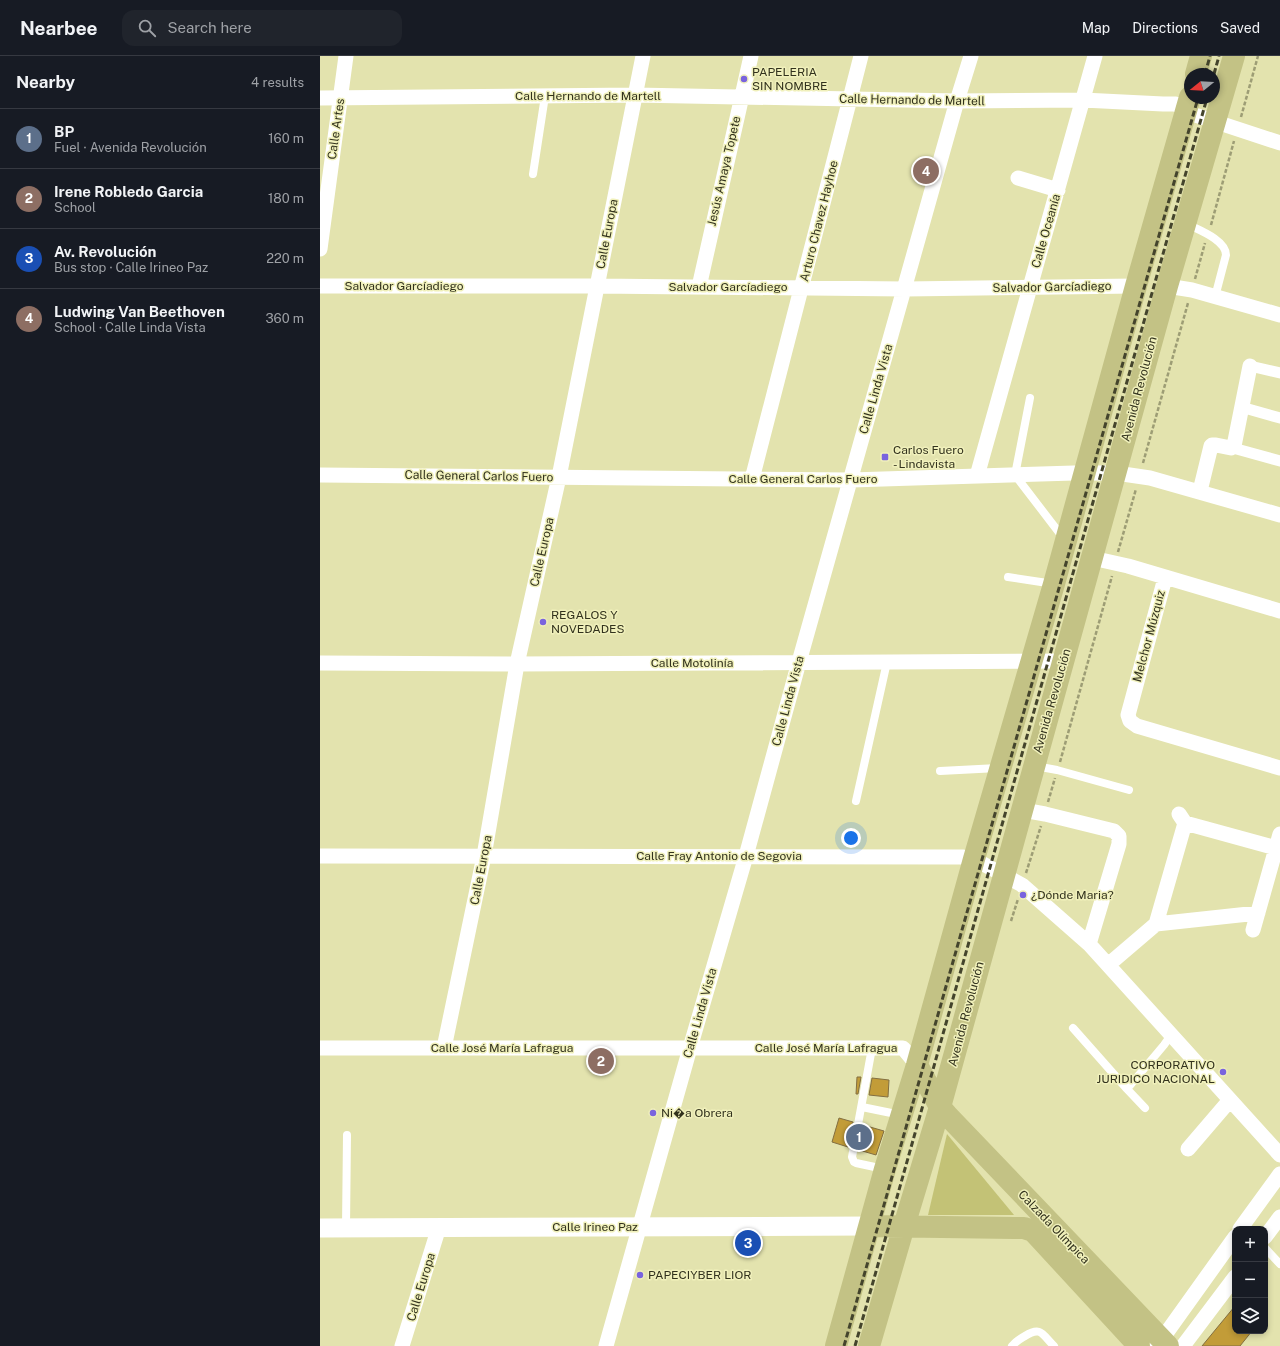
<!DOCTYPE html>
<html lang="en">
<head>
<meta charset="utf-8">
<style>
	:root { --surface:#171b24; --page:#20242c; --text:#f1f3f6; --muted:#9ea1a6; --line:#363941; --accent:#ea580c }
	body { margin:0; font-family:"Public Sans",sans-serif; background:var(--page); color:var(--text) }
	.controls { position:absolute; right:12px; bottom:12px; display:grid; overflow:hidden; border-radius:8px; box-shadow:0 2px 6px #0003 }
	.controls button { width:36px; height:36px; display:grid; place-items:center; padding:0; border:0; border-bottom:1px solid var(--line); background:var(--surface); color:var(--text); font:20px sans-serif }
	.compass { position:absolute; left:864px; top:12px; width:36px; height:36px; border-radius:50%; background:var(--surface); box-shadow:0 2px 6px #0003; rotate:252deg }
	.you { position:absolute; left:531px; top:782px; width:14px; height:14px; margin:-10px; border:3px solid #fff; border-radius:50%; background:#1a73e8; box-shadow:0 0 0 6px #1a73e833 }
	.badge { display:grid; place-items:center; width:26px; height:26px; border-radius:50%; background:var(--accent); color:#fff; font-size:13px; font-weight:700 }
	.pin { position:absolute; translate:-50% -50%; border:2px solid #fff; box-shadow:0 1px 4px #0006 }
	.list { margin:0; padding:0; list-style:none }
	h2 { display:flex; justify-content:space-between; align-items:center; height:52px; margin:0; padding:0 16px; font-size:17px }
	h2 small { font-size:13px; font-weight:400; color:var(--muted) }
	.list li { display:grid; grid-template-columns:26px 1fr auto; gap:12px; align-items:center; box-sizing:border-box; height:60px; padding:0 16px; border-top:1px solid var(--line) }
	.list b { display:block; font-size:15px; white-space:nowrap }
	.list p { margin:0; font-size:13px; white-space:nowrap; color:var(--muted) }
	.list em { font-size:13px; font-style:normal; color:var(--muted) }
	.icon { flex:none; width:22px; height:22px; fill:none; stroke:currentColor; stroke-width:2; stroke-linecap:round; stroke-linejoin:round }
	.map { position:relative; flex:none; width:960px; height:1290px; overflow:hidden }
	header { display:flex; align-items:center; gap:24px; box-sizing:border-box; height:56px; padding:0 20px; background:var(--surface); border-bottom:1px solid var(--line) }
	header strong { font-size:19px }
	nav { display:flex; gap:22px; margin-inline-start:auto; font-size:14px }
	.search { width:280px; height:36px; background:var(--page); display:flex; align-items:center; gap:10px; box-sizing:border-box; padding:0 14px; border-radius:12px; color:var(--muted); font-size:15px }
	main { display:flex }
	aside { flex:1; background:var(--surface) }
	.map>svg:first-child { display:block }
	.green { fill:#c3c276 }
	.building { fill:#c29c38; stroke:#836f41 }
	.lines { fill:none; stroke-linecap:round; stroke-linejoin:round }
	.path { stroke:#9d9d75; stroke-width:2.5; stroke-dasharray:4 2; stroke-linecap:butt }
	.service { stroke:#fff; stroke-width:8 }
	.pedestrian { stroke:#fff; stroke-width:11 }
	.minor { stroke:#fff; stroke-width:15 }
	.tertiary { stroke:#fff; stroke-width:19 }
	.primary { stroke:#c3c285; stroke-width:22 }
	.rail { stroke:#44442c; stroke-width:3; stroke-dasharray:6 3; stroke-linecap:butt }
	.poi-dot { fill:#7963de; stroke:#f0f0bb; stroke-width:1.5 }
	.labels { text-anchor:middle; stroke-width:3; stroke-linejoin:round; paint-order:stroke }
	.poi-label { font-size:12px; fill:#32321d; stroke:#f0f0bb; text-anchor:start }
	.street-label { font-size:12px; fill:#32321d; stroke:#f0f0bb }
</style>
</head>
<body>
<header>
<strong>Nearbee</strong>
<div class="search"><svg class="icon" aria-label="search" viewBox="0 0 24 24"><circle cx="10" cy="10" r="6"/><path d="M15 15l6 6"/></svg>Search here</div>
<nav><a>Map</a><a>Directions</a><a>Saved</a></nav>
</header>
<main>
<aside>
<h2>Nearby<small>4 results</small></h2>
<ul class="list">
<li><span class="badge" style="background:#5c6f8a">1</span><div><b>BP</b><p>Fuel · Avenida Revolución</p></div><em>160 m</em></li>
<li><span class="badge" style="background:#8d6e63">2</span><div><b>Irene Robledo Garcia</b><p>School</p></div><em>180 m</em></li>
<li><span class="badge" style="background:#1a4fb4">3</span><div><b>Av. Revolución</b><p>Bus stop · Calle Irineo Paz</p></div><em>220 m</em></li>
<li><span class="badge" style="background:#8d6e63">4</span><div><b>Ludwing Van Beethoven</b><p>School · Calle Linda Vista</p></div><em>360 m</em></li>
</ul>
</aside>
<div class="map">
<svg width="960" height="1290" viewBox="0 0 960 1290">
	<rect width="100%" height="100%" fill="#e3e3ae"/>
	<path class="green" d="M627,1078L694,1159H608Z"/>
	<path class="building" d="M537,1021H541L538,1038H536Z
		M552,1022L569,1024L568,1041L549,1039Z
		M519,1062L533,1066L528,1091L512,1086Z
		M543,1069L564,1075L556,1099L539,1094Z
		M915,1250V1275H932L920,1290H882Z"/>
	<g class="lines">
		<path class="path" d="M921,61L938,0
			M891,169L914,85
			M875,223L885,187
			M823,407L868,247
			M798,496L816,433
			M740,706L792,520
			M728,746L735,722
			M706,817L721,770
			M691,865L698,843"/>
		<path class="service" d="M213,118L225,40
			M867,168C879,174 906,184 906,199L895,241
			M710,342L695,419L744,483
			M688,521L734,528
			M715,710L737,714L809,734
			M620,715L678,712
			M536,745L567,606
			M753,972L807,1033L844,989L851,979
			M552,992L532,1101L534,1106L536,1107L564,1113
			M807,1033L825,1052
			M542,1051L581,1059
			M26,1171L27,1079
			M945,1192L960,1208
			M692,1290C696,1285 700,1283 705,1280C721,1270 722,1278 734,1290"/>
		<path class="pedestrian" d="M930,310L960,317
			M921,351L960,362
			M913,392L960,405"/>
		<path class="minor" d="M0,42L315,39L637,45L763,44L843,48H856L866,56L960,87
			M698,122L738,134
			M0,193L26,0
			M0,230H277L585,233L816,230
			M847,230L872,234L960,259
			M379,231L431,0
			M0,419L531,424L754,417H796L830,422L960,459
			M657,420L775,0
			M432,423L541,0
			M880,435L891,390L892,389H896L911,392L914,390L930,310
			M772,502L808,510L960,555
			M845,522L808,659L810,665L817,670L960,712
			M0,607L197,608L744,605
			M703,754L725,758L794,775L799,780V788L769,888
			M859,758L865,767L956,792
			M0,800L642,801L654,803L702,829L769,888L960,1099
			M836,868L865,767
			M933,874L960,778
			M788,909L836,868L938,857
			M0,992H583L597,1009
			M124,992L164,800L197,608L239,421L323,0
			M868,1093L910,1044
			M920,1173L960,1118
			M945,1181L960,1161
			M82,1290L119,1171
			M286,1290L370,992L426,800L479,606L637,45L651,0
			M837,1290L915,1181
			M863,1290L915,1221"/>
		<path class="tertiary" d="M0,1172L550,1170"/>
		<path class="primary" d="M876,18L881,0
			M597,1009L620,1051L627,1059L848,1290
			M550,1170L694,1172H704L713,1175L819,1290
			M516,1290L565,1113L597,1009L654,803L734,528L816,230L870,41
			M549,1290L584,1170L620,1051L847,230L914,0"/>
		<path class="rail" d="M885,18L890,0
			M894,18L899,0
			M524,1290L878,42
			M535,1290L887,42"/>
	</g>
	<g class="poi-dot">
		<circle cx="424" cy="23" r="4"/>
		<rect x="561" y="397" width="8" height="8" rx="2"/>
		<circle cx="223" cy="566" r="4"/>
		<circle cx="703" cy="839" r="4"/>
		<circle cx="903" cy="1016" r="4"/>
		<circle cx="333" cy="1057" r="4"/>
		<circle cx="320" cy="1219" r="4"/>
	</g>
	<g class="labels">
		<g class="poi-label">
			<text x="432" y="20">PAPELERIA<tspan x="432" dy="14">SIN NOMBRE</tspan></text>
			<text x="573" y="398">Carlos Fuero<tspan x="573" dy="14">- Lindavista</tspan></text>
			<text x="231" y="563">REGALOS Y<tspan x="231" dy="14">NOVEDADES</tspan></text>
			<text x="711" y="843">¿Dónde Maria?</text>
			<text x="895" y="1013" text-anchor="end">CORPORATIVO<tspan x="895" dy="14">JURIDICO NACIONAL</tspan></text>
			<text x="341" y="1061">Ni�a Obrera</text>
			<text x="328" y="1223">PAPECIYBER LIOR</text>
		</g>
		<g class="street-label">
			<text x="268" y="44">Calle Hernando de Martell</text>
			<text transform="translate(592 44) rotate(1)" y="4">Calle Hernando de Martell</text>
			<text transform="translate(16 73) rotate(-82)" y="4">Calle Artes</text>
			<text transform="translate(404 115) rotate(-77)" y="4">Jesús Amaya Topete</text>
			<text transform="translate(499 165) rotate(-76)" y="4">Arturo Chavez Hayhoe</text>
			<text transform="translate(726 175) rotate(-74)" y="4">Calle Oceanía</text>
			<text transform="translate(287 178) rotate(-79)" y="4">Calle Europa</text>
			<text x="84" y="234">Salvador Garcíadiego</text>
			<text x="408" y="235">Salvador Garcíadiego</text>
			<text transform="translate(732 231) rotate(-1)" y="4">Salvador Garcíadiego</text>
			<text transform="translate(556 333) rotate(-74)" y="4">Calle Linda Vista</text>
			<text transform="translate(819 333) rotate(-75)" y="4">Avenida Revolución</text>
			<text transform="translate(159 420) rotate(1)" y="4">Calle General Carlos Fuero</text>
			<text x="483" y="427">Calle General Carlos Fuero</text>
			<text transform="translate(222 496) rotate(-77)" y="4">Calle Europa</text>
			<text transform="translate(829 580) rotate(-75)" y="4">Melchor Múzquiz</text>
			<text x="372" y="611">Calle Motolinía</text>
			<text transform="translate(468 645) rotate(-75)" y="4">Calle Linda Vista</text>
			<text transform="translate(732 645) rotate(-74)" y="4">Avenida Revolución</text>
			<text x="399" y="804">Calle Fray Antonio de Segovia</text>
			<text transform="translate(161 814) rotate(-79)" y="4">Calle Europa</text>
			<text transform="translate(380 957) rotate(-74)" y="4">Calle Linda Vista</text>
			<text transform="translate(646 958) rotate(-75)" y="4">Avenida Revolución</text>
			<text x="182" y="996">Calle José María Lafragua</text>
			<text x="506" y="996">Calle José María Lafragua</text>
			<text x="275" y="1175">Calle Irineo Paz</text>
			<text transform="translate(734 1171) rotate(46)" y="4">Calzada Olímpica</text>
			<text transform="translate(101 1231) rotate(-73)" y="4">Calle Europa</text>
		</g>
	</g>
</svg>
<div class="controls">
<button>+</button>
<button>−</button>
<button><svg class="icon" aria-label="layers" viewBox="0 0 24 24"><path d="M12 4l9 5-9 5-9-5zM3 14l9 5 9-5"/></svg></button>
</div>
<svg class="compass" viewBox="-18 -18 36 36"><path d="M0-13l5 13h-10z" fill="#e53935"/><path d="M0 13l5-13h-10z" fill="#9ea1a6"/></svg>
<div class="you"></div>
<div class="pin badge" style="left:539px;top:1081px;background:#5c6f8a">1</div>
<div class="pin badge" style="left:281px;top:1005px;background:#8d6e63">2</div>
<div class="pin badge" style="left:428px;top:1187px;background:#1a4fb4">3</div>
<div class="pin badge" style="left:606px;top:115px;background:#8d6e63">4</div>
</div>
</main>
</body>
</html>
